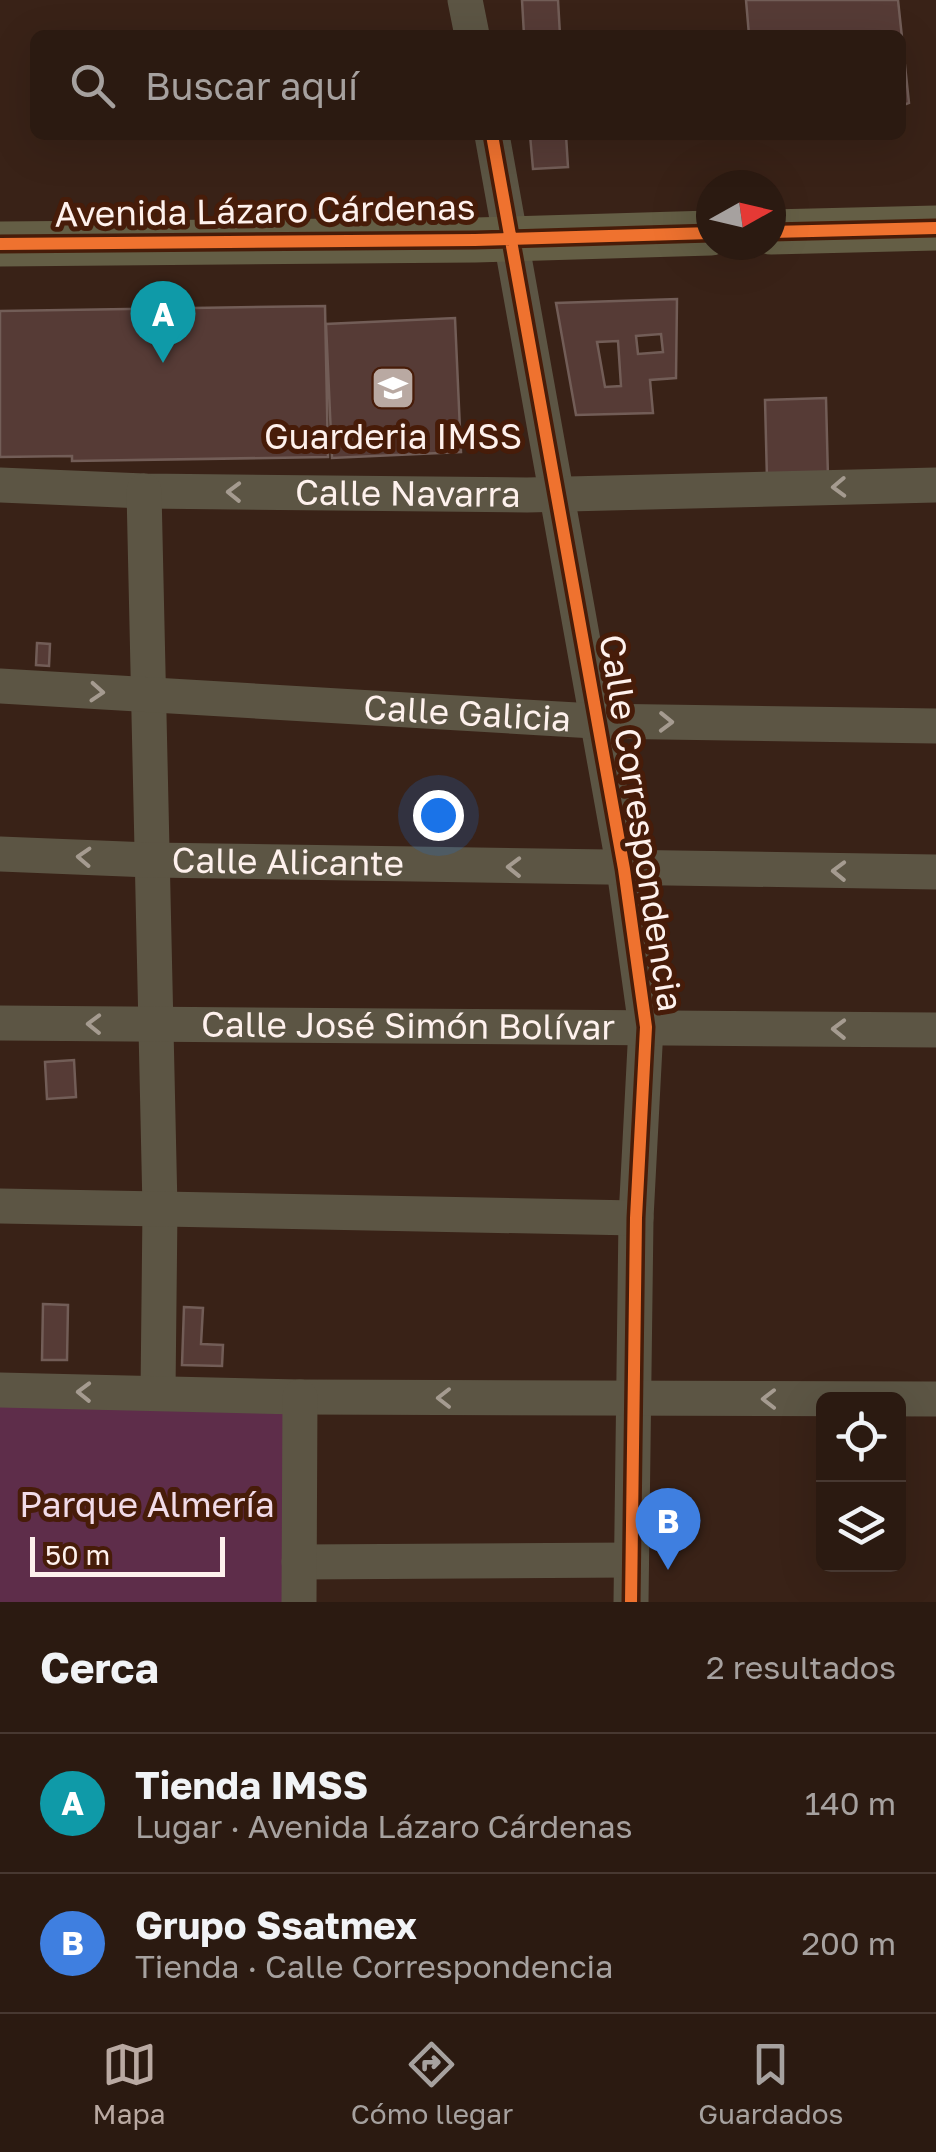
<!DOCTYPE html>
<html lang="es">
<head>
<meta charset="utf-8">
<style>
	:root { --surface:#2b1a11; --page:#37271f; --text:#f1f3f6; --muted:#a6a19f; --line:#473831; --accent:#b9a9a2 }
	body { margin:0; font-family:"Golos Text",sans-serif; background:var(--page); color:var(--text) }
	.controls { position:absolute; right:30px; bottom:30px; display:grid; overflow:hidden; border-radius:15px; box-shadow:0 10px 40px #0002 }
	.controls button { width:90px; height:90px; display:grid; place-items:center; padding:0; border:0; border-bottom:2px solid var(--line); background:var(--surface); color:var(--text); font:50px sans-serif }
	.compass { position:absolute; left:696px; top:170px; width:90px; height:90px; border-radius:50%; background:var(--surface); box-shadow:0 10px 40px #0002; rotate:82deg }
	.scale { position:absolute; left:30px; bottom:25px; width:195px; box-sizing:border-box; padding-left:10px; border:5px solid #fef1ed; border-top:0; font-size:28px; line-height:35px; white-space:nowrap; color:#fef1ed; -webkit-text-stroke:8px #471c09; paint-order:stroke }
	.you { position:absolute; left:438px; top:815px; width:35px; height:35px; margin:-25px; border:8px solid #fff; border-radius:50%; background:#1a73e8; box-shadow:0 0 0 15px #1a73e833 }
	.badge { display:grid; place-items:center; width:65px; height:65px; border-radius:50%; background:var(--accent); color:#fff; font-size:32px; font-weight:700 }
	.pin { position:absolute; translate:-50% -82px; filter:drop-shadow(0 2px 5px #0008) }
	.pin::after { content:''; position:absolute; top:52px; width:35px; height:30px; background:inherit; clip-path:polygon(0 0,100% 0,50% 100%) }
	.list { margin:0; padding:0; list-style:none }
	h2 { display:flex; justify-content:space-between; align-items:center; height:130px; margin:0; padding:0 40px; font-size:42px }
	h2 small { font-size:32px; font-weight:400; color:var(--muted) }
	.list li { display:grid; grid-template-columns:65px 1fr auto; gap:30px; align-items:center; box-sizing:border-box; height:140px; padding:0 40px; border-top:2px solid var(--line) }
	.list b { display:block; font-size:38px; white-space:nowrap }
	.list p { margin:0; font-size:32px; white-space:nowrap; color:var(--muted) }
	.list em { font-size:32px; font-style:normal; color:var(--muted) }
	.icon { flex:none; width:55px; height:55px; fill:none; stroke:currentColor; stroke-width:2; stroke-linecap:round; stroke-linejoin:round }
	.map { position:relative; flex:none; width:936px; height:1602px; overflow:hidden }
	.search { position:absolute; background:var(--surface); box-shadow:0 10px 40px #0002; left:30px; right:30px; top:30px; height:110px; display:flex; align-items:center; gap:25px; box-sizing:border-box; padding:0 35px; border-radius:15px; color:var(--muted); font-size:38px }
	.sheet { height:410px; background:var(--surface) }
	nav { display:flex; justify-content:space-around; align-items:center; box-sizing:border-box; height:140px; border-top:2px solid var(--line); background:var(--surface); font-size:28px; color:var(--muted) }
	nav a { display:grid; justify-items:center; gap:5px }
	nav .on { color:var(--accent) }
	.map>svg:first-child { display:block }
	.green { fill:#5e2d4a }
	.building { fill:#563b36; stroke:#725d57; stroke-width:2.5; fill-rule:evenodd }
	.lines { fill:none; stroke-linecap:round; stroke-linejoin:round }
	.minor { stroke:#5c5544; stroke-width:35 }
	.major { stroke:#645e45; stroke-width:45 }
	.cycleway-casing { stroke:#471c09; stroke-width:19 }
	.cycleway { stroke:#ef722f; stroke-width:12 }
	.oneway { stroke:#a59b90 }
	.labels { text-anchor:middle; stroke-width:10; stroke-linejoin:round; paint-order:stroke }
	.street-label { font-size:35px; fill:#fef1ed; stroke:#471c09 }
	.poi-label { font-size:35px; fill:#fef1ed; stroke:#471c09 }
	.park-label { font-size:35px; fill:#f1dbe8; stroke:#471c09 }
</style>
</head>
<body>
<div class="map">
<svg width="936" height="1602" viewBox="0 0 936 1602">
	<rect width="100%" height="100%" fill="#392217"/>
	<path class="green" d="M0,1404L293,1407L294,1602H0Z"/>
	<path class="building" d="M522,0H558L560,35H524Z
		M746,0H898L909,103L901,106V35H749Z
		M530,135H566L568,167L533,169Z
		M677,299L676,378L650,380L653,413L576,415L556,303ZM661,334L663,352L638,354L636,336ZM618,341L621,386L605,387L597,342Z
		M325,306L328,457L72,461V456L0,457V311Z
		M455,318L461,452L332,458L326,324Z
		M826,398L828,478L767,480L765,400Z
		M37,643L50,644L49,666L36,665Z
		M74,1060L76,1097L47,1099L45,1062Z
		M43,1304L68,1305L67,1360H42Z
		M184,1307L203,1308L201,1344L223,1345L222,1366L182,1365Z"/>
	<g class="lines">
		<g class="minor">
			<path d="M465,0L472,35"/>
			<path d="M492,135L624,869L646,1027L636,1218L631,1602"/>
			<path id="s1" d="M0,485L144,491L527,495L936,485"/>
			<path d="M144,491L160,1208L158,1393"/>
			<path id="s2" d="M0,686L594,721L936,726"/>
			<path id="s3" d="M0,854L150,860L936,872"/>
			<path id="s4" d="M0,1023L936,1030"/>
			<path d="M0,1206L636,1218"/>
			<path d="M0,1390L300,1397L936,1399"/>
			<path d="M299,1562L631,1560"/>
			<path d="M299,1602L300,1397"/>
		</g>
		<path class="major" d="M771,232L936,228
			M0,244L475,240L711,233"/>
		<defs>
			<path id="cycleway" d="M492,135L624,869L646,1027L636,1218L631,1602
				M771,232L936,228
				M0,244L475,240L711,233"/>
		</defs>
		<use href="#cycleway" class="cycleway-casing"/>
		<use href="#cycleway" class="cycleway"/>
	</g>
	<defs><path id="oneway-chevron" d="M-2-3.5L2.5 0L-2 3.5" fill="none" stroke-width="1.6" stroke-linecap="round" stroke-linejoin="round" transform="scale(2.5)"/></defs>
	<g class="oneway">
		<use href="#oneway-chevron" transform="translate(839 487) rotate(178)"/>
		<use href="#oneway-chevron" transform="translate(234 492) rotate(-179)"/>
		<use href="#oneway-chevron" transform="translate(97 692) rotate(4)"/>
		<use href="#oneway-chevron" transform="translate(666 722) rotate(1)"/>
		<use href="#oneway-chevron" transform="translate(84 857) rotate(-177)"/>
		<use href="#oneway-chevron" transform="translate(514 867) rotate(-179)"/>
		<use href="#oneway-chevron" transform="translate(839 871) rotate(-179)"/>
		<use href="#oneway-chevron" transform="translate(94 1024) rotate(-179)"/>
		<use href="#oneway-chevron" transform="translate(839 1029) rotate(-179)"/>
		<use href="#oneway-chevron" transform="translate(84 1392) rotate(-179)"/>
		<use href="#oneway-chevron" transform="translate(444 1398) rotate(-180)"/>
		<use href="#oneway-chevron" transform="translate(769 1399) rotate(-180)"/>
	</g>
	<defs>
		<symbol id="school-square" viewBox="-11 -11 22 22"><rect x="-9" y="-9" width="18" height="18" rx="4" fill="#b9a9a2" stroke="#471c09"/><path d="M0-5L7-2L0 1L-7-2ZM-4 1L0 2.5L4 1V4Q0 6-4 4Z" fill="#fff"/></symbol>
	</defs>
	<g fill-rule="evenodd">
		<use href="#school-square" x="368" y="363" width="50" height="50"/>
	</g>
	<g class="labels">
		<g class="street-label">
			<text transform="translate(265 211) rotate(-1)" y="12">Avenida Lázaro Cárdenas</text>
			<text dy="12" stroke="none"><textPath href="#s1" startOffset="408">Calle Navarra</textPath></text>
			<text dy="12" stroke="none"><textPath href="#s2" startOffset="468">Calle Galicia</textPath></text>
			<text transform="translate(641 823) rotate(81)" y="12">Calle Correspondencia</text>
			<text dy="12" stroke="none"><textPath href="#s3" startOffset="288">Calle Alicante</textPath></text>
			<text dy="12" stroke="none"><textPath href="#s4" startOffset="408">Calle José Simón Bolívar</textPath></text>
		</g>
		<g class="poi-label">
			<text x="393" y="449">Guarderia IMSS</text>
		</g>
		<g class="park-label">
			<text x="147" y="1517">Parque Almería</text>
		</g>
	</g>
</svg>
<div class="controls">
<button><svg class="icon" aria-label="locate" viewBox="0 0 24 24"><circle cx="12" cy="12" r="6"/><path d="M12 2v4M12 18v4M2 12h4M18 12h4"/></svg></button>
<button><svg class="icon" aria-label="layers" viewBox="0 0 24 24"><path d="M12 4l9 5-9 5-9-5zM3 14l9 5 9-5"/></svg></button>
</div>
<svg class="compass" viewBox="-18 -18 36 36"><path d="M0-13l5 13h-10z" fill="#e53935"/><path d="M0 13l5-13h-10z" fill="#a6a19f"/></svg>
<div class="scale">50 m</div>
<div class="you"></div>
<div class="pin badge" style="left:163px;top:363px;background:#0f9aa8">A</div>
<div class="pin badge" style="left:668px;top:1570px;background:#3f7fe0">B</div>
<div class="search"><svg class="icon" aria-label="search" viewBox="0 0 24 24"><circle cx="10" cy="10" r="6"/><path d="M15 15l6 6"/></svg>Buscar aquí</div>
</div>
<section class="sheet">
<h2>Cerca<small>2 resultados</small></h2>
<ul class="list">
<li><span class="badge" style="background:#0f9aa8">A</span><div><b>Tienda IMSS</b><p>Lugar · Avenida Lázaro Cárdenas</p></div><em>140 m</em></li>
<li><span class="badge" style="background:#3f7fe0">B</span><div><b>Grupo Ssatmex</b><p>Tienda · Calle Correspondencia</p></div><em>200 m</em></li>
</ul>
</section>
<nav>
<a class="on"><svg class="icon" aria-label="map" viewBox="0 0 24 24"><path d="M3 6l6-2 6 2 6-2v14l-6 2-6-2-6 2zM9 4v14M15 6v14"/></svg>Mapa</a>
<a><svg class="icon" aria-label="directions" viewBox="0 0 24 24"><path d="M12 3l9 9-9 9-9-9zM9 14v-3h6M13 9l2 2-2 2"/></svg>Cómo llegar</a>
<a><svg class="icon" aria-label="saved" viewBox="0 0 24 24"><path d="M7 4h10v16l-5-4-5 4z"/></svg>Guardados</a>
</nav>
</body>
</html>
